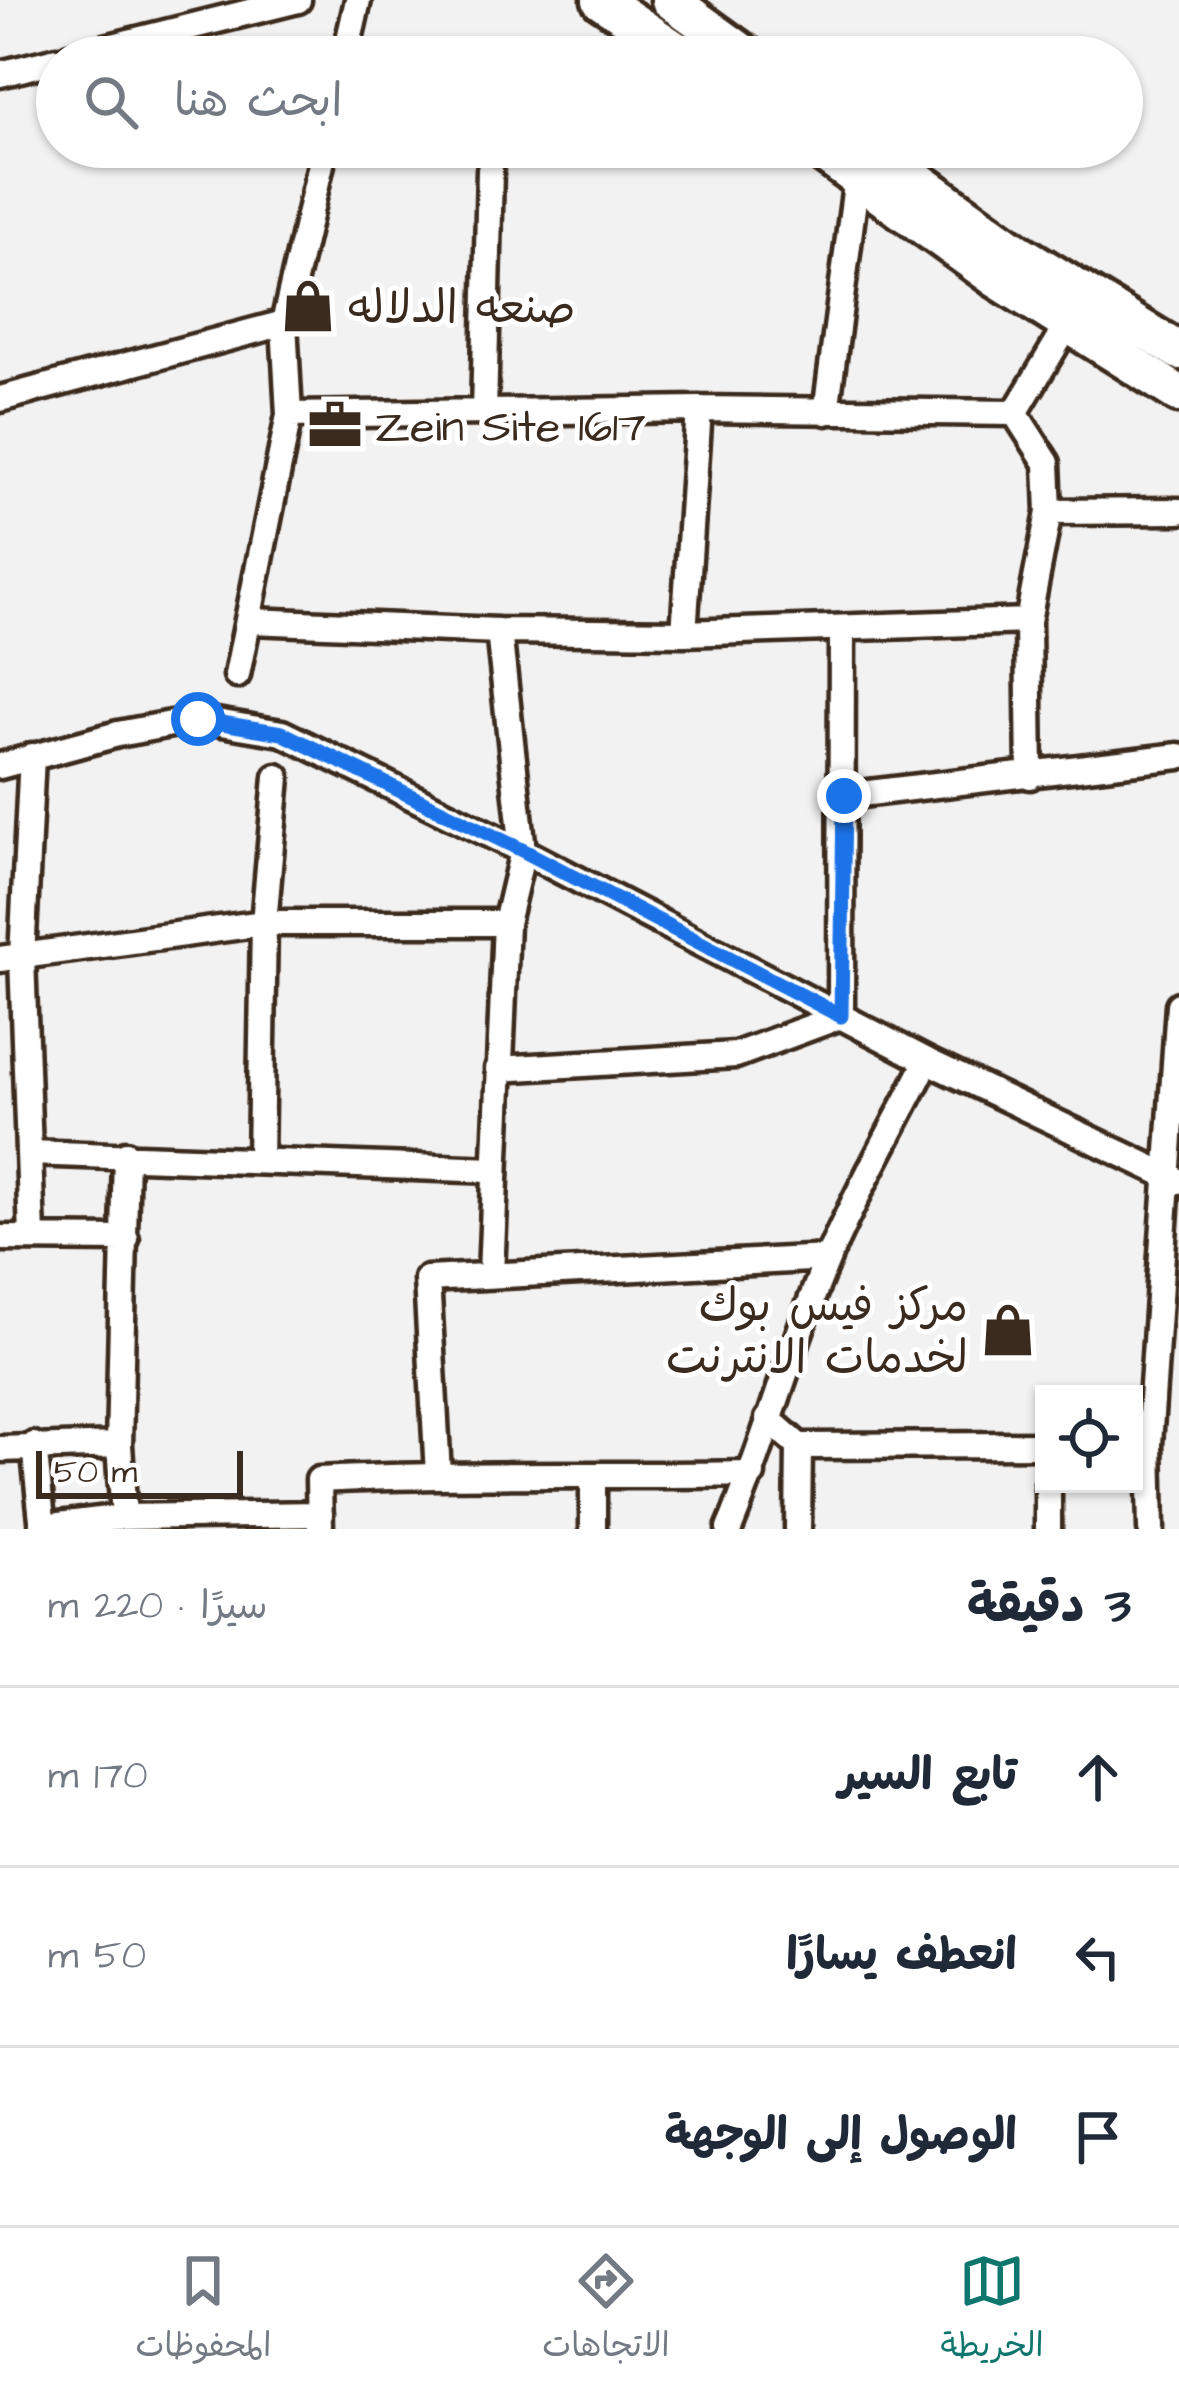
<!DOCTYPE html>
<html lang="ar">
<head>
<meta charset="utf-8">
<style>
	:root { --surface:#fff; --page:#f2f2f3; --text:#1f2937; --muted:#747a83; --line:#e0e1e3; --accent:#0f766e }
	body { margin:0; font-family:"Architects Daughter","Playpen Sans Arabic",sans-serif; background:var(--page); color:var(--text); direction:rtl }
	.controls { position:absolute; right:36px; bottom:36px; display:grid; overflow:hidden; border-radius:0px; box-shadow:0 3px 9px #0004 }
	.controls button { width:108px; height:108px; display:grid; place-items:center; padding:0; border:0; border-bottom:3px solid var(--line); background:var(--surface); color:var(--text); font:60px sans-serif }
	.scale { position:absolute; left:36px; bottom:30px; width:207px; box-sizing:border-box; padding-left:12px; border:6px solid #3b2a1e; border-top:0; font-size:33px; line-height:42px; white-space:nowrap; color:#3b2a1e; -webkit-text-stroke:9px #fff; paint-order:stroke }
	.stop { position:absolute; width:36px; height:36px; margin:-27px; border:9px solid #1a73e8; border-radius:50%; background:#fff }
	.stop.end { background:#1a73e8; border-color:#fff; box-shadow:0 3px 12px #0008 }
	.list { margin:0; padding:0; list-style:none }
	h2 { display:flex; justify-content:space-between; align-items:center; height:156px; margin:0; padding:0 48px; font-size:51px }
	h2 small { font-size:39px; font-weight:400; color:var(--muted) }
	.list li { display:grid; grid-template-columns:78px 1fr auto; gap:36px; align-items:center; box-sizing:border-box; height:180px; padding:0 48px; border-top:3px solid var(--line) }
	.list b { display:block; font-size:45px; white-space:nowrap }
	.list em { font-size:39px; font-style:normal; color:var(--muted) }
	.icon { flex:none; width:66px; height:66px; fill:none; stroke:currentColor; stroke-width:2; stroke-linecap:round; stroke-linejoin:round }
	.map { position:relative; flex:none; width:1179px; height:1529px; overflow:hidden; direction:ltr }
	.search { position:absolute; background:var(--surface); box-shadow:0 3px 9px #0004; left:36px; right:36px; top:36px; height:132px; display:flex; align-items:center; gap:30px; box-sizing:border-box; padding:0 42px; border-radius:66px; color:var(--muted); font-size:45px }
	.sheet { height:696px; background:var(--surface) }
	nav { display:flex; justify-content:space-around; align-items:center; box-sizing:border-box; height:168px; border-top:3px solid var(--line); background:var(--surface); font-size:33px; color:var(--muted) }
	nav a { display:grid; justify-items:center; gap:6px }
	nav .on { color:var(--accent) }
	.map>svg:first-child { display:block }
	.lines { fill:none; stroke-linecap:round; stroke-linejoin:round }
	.street-casing { stroke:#3b2a1e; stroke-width:33 }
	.secondary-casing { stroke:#3b2a1e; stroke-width:45 }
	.street { stroke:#fff; stroke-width:24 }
	.secondary { stroke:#fff; stroke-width:36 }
	.route { stroke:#1a73e8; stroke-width:15 }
	.labels { text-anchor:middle; stroke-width:10; stroke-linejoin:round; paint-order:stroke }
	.poi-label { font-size:45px; fill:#3b2a1e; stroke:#fff; text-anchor:start }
</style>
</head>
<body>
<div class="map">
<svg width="1179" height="1529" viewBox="0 0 1179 1529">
	<rect width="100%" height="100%" fill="#f3f2f2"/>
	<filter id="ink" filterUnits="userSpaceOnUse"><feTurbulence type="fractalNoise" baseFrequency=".00833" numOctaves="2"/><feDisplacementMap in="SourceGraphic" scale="24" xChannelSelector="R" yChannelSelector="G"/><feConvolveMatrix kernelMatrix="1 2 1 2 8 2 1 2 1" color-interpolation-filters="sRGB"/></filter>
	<g filter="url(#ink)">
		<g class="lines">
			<defs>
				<path id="street" d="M69,57L298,0
					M345,57L358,0
					M0,74L57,60
					M0,399L284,323
					M826,412L857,177
					M484,414L490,170
					M289,415L699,409L1015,413
					M1049,512L1179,511
					M250,621L499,631L684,633L1028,621
					M684,633L699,409
					M237,675L289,415L284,323L325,147
					M0,766L118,734L198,719L282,733L523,851L927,1061L1179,1181
					M1030,776L1028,621L1049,512L1047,463L1015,413L1067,326
					M844,796L1179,756
					M0,959L264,923H506
					M498,1069L736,1055L841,1016L842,629
					M29,1153L495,1170
					M260,1160L264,923L277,777
					M32,1236L22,957L32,756
					M0,1238L126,1239
					M491,1274L506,923L523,851L499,631
					M768,1419L799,1446L1044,1445
					M34,1445L43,1529
					M0,1449L119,1445
					M438,1474L427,1279L828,1258
					M124,1517L119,1445L126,1154
					M43,1527L124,1517L320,1514
					M320,1529L319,1480C463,1472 608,1477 752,1474
					M593,1529V1477
					M729,1529C766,1441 790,1348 827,1260C856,1192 894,1127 927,1061
					M798,1529L799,1446
					M1048,1529V1484
					M1151,1529L1149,1444L1179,1005"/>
				<path id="secondary" d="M601,0L686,57
					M670,0L749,57
					M814,147L995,278L1179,394
					M872,147L1018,252L1179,351"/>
			</defs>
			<use href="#street" class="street-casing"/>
			<use href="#secondary" class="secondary-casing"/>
			<use href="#street" class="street"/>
			<use href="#secondary" class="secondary"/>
		</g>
	</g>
	<g class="lines" filter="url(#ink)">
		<path class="route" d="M198,719L282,733L524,851L841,1016L844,796"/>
	</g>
	<defs>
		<symbol id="shop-bare" viewBox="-9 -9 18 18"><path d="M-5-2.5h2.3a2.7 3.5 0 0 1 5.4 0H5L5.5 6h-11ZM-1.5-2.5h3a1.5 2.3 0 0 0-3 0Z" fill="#3b2a1e" stroke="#fff" stroke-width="2.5" paint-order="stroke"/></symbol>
		<symbol id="office-bare" viewBox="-9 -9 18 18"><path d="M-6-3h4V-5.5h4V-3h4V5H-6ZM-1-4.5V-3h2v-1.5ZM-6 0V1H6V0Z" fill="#3b2a1e" stroke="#fff" stroke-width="2.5" paint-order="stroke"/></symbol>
	</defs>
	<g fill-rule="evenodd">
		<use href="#shop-bare" x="270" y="268" width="76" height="76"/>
		<use href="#office-bare" x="297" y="387" width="76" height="76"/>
		<use href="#shop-bare" x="970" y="1292" width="76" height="76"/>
	</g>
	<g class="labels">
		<g class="poi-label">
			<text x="348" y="322">صنعه الدلاله</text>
			<text x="375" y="441">Zein Site 1617</text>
			<text x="968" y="1320" text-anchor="end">مركز فيس بوك<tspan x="968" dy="52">لخدمات الانترنت</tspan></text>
		</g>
	</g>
</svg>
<div class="controls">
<button><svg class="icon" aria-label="locate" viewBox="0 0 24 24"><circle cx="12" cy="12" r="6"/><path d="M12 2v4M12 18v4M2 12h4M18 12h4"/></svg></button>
</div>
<div class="scale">50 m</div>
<div class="stop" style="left:198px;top:719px"></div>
<div class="stop end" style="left:844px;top:796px"></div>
<div class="search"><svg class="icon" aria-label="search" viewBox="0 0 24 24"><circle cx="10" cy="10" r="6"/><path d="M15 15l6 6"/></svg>ابحث هنا</div>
</div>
<section class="sheet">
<h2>3 دقيقة<small>سيرًا · 220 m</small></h2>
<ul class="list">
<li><svg class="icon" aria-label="ahead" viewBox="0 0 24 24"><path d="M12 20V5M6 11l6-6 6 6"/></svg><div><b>تابع السير</b></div><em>170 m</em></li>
<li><svg class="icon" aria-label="left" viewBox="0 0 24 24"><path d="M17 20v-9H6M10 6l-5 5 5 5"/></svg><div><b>انعطف يسارًا</b></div><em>50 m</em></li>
<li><svg class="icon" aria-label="arrive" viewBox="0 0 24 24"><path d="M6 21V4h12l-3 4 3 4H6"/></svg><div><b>الوصول إلى الوجهة</b></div></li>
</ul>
</section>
<nav>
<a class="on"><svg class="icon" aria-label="map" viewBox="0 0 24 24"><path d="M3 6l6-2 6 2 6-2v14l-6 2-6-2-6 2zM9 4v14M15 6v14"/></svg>الخريطة</a>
<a><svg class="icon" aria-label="directions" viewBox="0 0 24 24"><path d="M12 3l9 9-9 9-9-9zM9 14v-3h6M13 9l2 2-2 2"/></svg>الاتجاهات</a>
<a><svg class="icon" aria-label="saved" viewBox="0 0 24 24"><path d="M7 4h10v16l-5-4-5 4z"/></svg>المحفوظات</a>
</nav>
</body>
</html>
